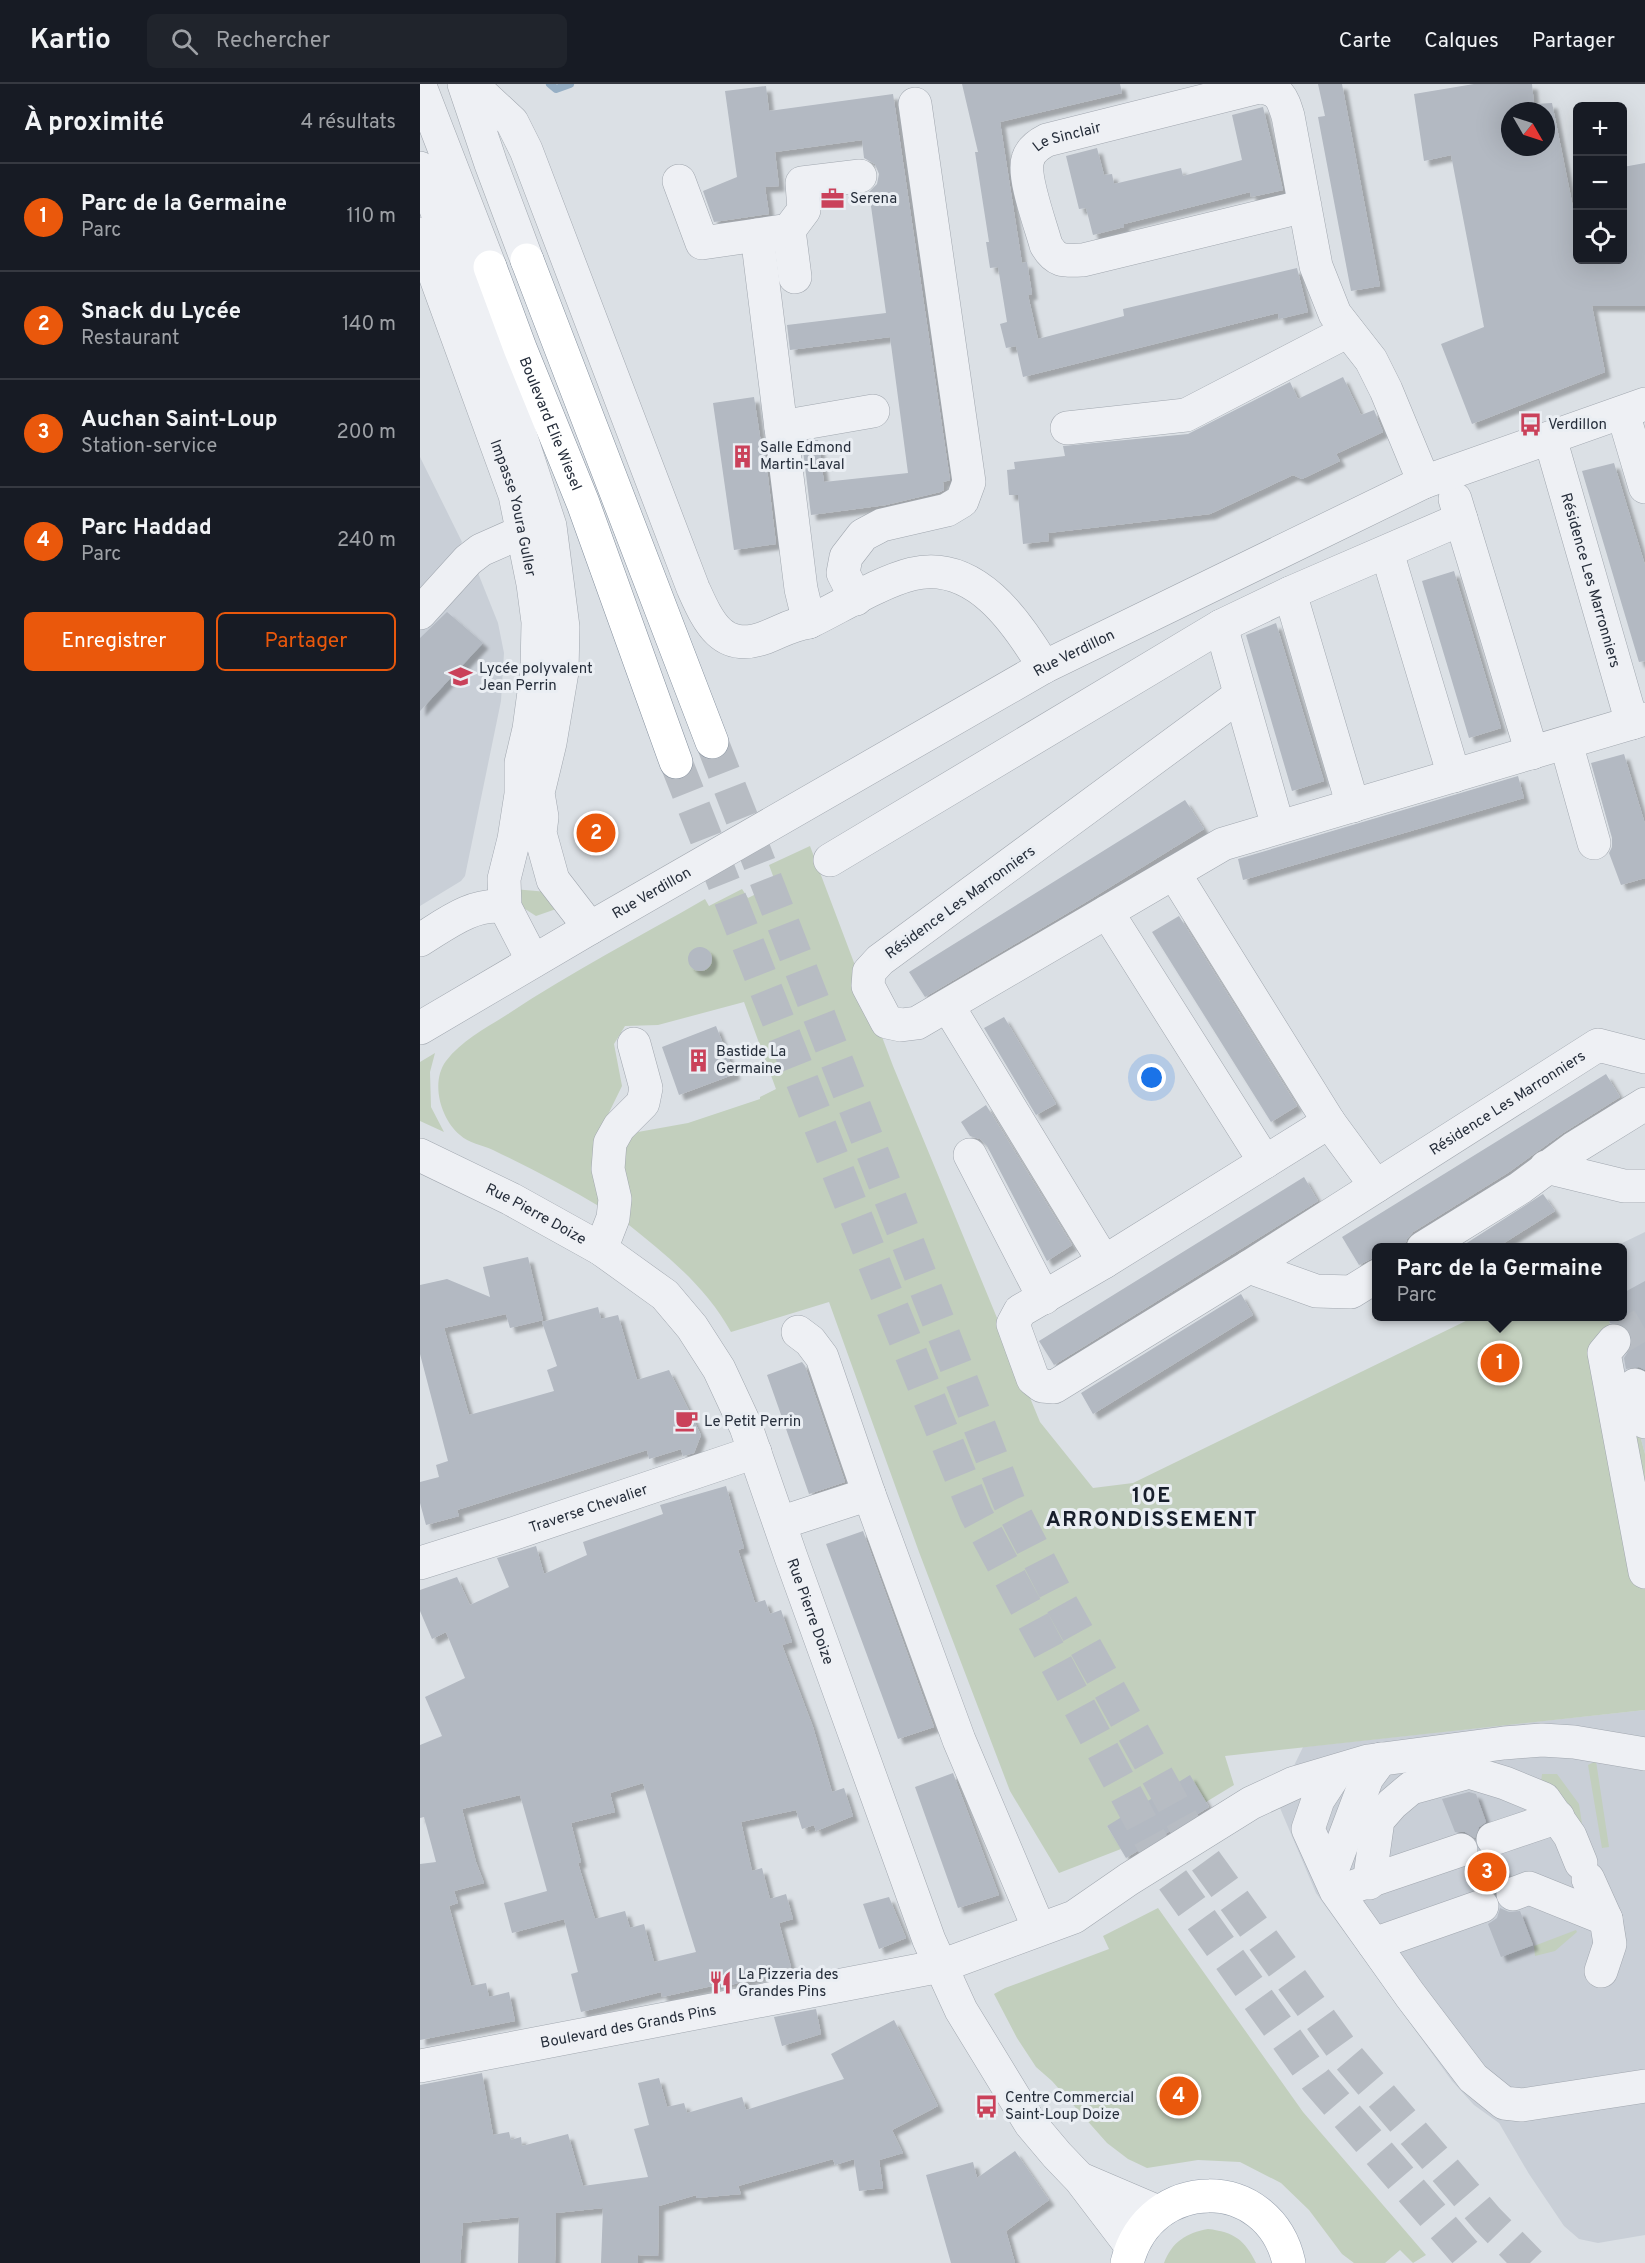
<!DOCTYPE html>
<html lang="fr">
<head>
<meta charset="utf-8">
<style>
	:root { --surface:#171b24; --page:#20242c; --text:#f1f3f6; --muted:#9ea1a6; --line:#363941; --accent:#ea580c }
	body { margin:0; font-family:Overpass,sans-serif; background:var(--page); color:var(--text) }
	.controls { position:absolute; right:18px; top:18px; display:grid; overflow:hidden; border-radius:9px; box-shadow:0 6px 24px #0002 }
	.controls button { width:54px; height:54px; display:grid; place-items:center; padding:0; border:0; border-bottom:2px solid var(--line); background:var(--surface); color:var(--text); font:30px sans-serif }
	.compass { position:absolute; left:1081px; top:18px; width:54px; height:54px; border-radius:50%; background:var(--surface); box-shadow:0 6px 24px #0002; rotate:129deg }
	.you { position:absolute; left:732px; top:994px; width:21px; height:21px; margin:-15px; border:4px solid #fff; border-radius:50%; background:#1a73e8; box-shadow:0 0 0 9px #1a73e833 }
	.badge { display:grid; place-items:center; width:39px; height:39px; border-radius:50%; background:var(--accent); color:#fff; font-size:20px; font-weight:700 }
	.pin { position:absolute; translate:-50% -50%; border:3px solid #fff; box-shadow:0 2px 6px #0006 }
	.popup { position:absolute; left:952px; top:1159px; width:255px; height:78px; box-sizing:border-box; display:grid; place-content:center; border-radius:9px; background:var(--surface); filter:drop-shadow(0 2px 4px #0005); font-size:20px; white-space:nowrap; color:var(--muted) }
	.popup b { font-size:22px; color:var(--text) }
	.popup::after { content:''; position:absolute; left:50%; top:100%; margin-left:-12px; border:12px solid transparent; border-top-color:var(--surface) }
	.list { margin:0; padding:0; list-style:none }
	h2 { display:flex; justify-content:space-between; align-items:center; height:78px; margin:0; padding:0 24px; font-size:26px }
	h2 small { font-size:20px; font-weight:400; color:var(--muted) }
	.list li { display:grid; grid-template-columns:39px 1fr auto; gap:18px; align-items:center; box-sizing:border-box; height:108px; padding:0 24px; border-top:2px solid var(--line) }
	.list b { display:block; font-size:22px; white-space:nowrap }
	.list p { margin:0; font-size:20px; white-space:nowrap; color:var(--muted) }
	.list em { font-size:20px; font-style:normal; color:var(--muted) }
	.actions { display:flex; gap:12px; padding:18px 24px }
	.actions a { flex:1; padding:14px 0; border:2px solid var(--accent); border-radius:9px; text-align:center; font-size:21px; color:var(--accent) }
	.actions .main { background:var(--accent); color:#fff }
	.icon { flex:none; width:33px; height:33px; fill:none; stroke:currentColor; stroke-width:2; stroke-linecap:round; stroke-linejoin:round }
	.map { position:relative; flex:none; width:1225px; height:2179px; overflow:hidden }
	header { display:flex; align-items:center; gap:36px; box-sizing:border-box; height:84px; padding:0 30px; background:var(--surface); border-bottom:2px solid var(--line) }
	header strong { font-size:28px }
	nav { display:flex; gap:33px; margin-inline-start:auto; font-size:21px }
	.search { width:420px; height:54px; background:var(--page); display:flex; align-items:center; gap:15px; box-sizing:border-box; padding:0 21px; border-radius:9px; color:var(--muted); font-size:22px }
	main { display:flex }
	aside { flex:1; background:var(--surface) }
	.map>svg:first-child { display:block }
	.built { fill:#c9cfd7 }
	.green { fill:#c2cfbd }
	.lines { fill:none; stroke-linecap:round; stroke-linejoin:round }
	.stream { stroke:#96afc5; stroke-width:8 }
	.building { fill:#b3b9c2; fill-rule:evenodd; filter:url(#shadow) }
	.minor-tunnel { stroke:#b7bcc3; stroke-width:33; stroke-dasharray:33 16; stroke-linecap:butt }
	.highway-tunnel { stroke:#b7bcc3; stroke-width:33; stroke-dasharray:33 16; stroke-linecap:butt }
	.minor-casing { stroke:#a1a7af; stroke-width:34 }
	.major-casing { stroke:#9ba4b1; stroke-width:34 }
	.highway-casing { stroke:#838e9c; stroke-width:34 }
	.minor { stroke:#eef0f4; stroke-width:33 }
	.major { stroke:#fff; stroke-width:33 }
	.highway { stroke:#fff; stroke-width:33 }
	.labels { text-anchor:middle; stroke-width:6; stroke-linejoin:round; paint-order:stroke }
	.street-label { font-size:15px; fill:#262e3b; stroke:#eaeef3 }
	.poi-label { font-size:15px; fill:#262e3b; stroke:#eaeef3; text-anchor:start }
	.district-label { font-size:21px; font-weight:bold; letter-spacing:1.5px; fill:#181f2c; stroke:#eaeef3 }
</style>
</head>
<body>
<header>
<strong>Kartio</strong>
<div class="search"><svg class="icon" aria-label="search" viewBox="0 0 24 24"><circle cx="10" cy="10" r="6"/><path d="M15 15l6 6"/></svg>Rechercher</div>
<nav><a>Carte</a><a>Calques</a><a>Partager</a></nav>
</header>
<main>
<aside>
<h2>À proximité<small>4 résultats</small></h2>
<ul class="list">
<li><span class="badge">1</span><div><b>Parc de la Germaine</b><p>Parc</p></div><em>110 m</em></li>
<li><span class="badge">2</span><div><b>Snack du Lycée</b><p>Restaurant</p></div><em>140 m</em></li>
<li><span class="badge">3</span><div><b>Auchan Saint-Loup</b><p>Station-service</p></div><em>200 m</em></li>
<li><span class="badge">4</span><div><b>Parc Haddad</b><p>Parc</p></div><em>240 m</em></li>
</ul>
<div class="actions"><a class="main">Enregistrer</a><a>Partager</a></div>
</aside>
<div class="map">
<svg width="1225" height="2179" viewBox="0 0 1225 2179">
	<defs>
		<filter id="shadow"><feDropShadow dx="5.5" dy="5.5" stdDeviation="1.5" flood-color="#0004"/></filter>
	</defs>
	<rect width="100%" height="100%" fill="#dbe0e5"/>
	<path class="built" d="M0,373L42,458L36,466L56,484L78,539L84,569L81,617L45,792L41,797L0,822Z
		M1225,1148V1370L1188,1233L1203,1232V1164L1194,1163Z
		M1225,1626V2151L1178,2159L1159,2155L1144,2142L1109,2090L1079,2039L1054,2021L1032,1997L896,1809L857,1717L883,1663Z"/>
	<path class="green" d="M390,762L473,982L620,1338L673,1404L713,1399L1054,1233H1188L1225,1370V1626L805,1672L814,1701L786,1718L687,1742L701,1765L639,1789L590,1707L499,1468L409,1218L311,1248C285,1201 245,1170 204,1137L202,1063L218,1048L268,1039L340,1015V1013L356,1005L324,918L238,941L205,942L194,960L202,1002L175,1057L182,1124C147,1103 110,1084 73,1066C63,1061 48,1059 40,1051C21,1035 10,999 26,977C42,956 66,944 88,930C151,888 219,853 285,815L289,822L322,805L328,814L356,800L349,781Z
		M93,805L128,808L139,824L116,832L102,823Z
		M15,969L10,988L11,1023L24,1048L0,1037V978Z
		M1176,1677L1189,1763L1182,1764L1168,1681Z
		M1122,1690H1137L1159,1720L1164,1753L1121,1699Z
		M738,1824L883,2028L1006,2171L993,2179L980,2166L965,2179H934L922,2170L889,2126L861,2099L820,2078L778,2076L727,2084L708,2075L687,2059L632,1997L616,1983L597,1954L574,1910L585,1904L689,1865L683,1852Z
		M1156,1846L1157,1848L1135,1867L1115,1872L1114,1862Z
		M788,2145C814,2148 825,2156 836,2179H744C752,2158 766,2149 788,2145Z"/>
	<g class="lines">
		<path class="stream" d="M130,0L136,5L150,0"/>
	</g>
	<path class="building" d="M542,0H700L702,9L580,38L602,179L607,178L612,210L608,211L618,255L704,232L703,225L877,184L888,228L859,235L858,229L603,293L596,262L586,264L580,240L587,238L578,183L570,184L566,158H569L555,68H558Z
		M898,0H922L960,202L931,207L898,33L905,32Z
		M1054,0H1112L1114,20L1132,19L1158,148V176H1203V83L1225,79V222H1172L1185,288L1052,340L1021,260L1064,243L1031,71L1004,77L994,10ZM1090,27H1126V63H1090Z
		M346,2L349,27L473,10L530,396L523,398L524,406L520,408L466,421L391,431L382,358L398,356L404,398L488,389L470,253L370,266L367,241L466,229L449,108L457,100L459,90L455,80L444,74L442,56L355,68L359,102L345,103L349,130L294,138L283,107L317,93L305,7Z
		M843,23L863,106L831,113L830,108L704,140V143L673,151L666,124L659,125L646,72L677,64L684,91L692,90L694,100L761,84L763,92L822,76L812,31Z
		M923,293L941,331L954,326L963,348L916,370L920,377L882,395L873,391L790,430L628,449L629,457L603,460L598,411H589L587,386L595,385L594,378L645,372L643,362L768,350L870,298L878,315Z
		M334,313L341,359H344L356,460L314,466L293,319Z
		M1194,379L1225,481V577L1219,578L1162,387Z
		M1034,487L1081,644L1049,654L1002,497Z
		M27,528L63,559L0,627V554Z
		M856,539L904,697L872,707L826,551Z
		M1204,670L1225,740V794L1201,801L1189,769L1192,763V754L1171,679Z
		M1098,692L1104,714L823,796L818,775Z
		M765,716L784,745L666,818L505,913L489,888Z
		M759,832L877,1022L851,1038L732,848Z
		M268 875a12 12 0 1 1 24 0a12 12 0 1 1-24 0Z
		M584,933L636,1020L616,1031L564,944Z
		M296,942L315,990L259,1011L242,963Z
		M1186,990L1200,1013L1143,1049L1089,1088L993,1148L987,1155L984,1164H957V1172L939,1181L922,1153Z
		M566,1021L652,1161L627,1177L567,1062L560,1055L550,1052L541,1038Z
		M884,1093L898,1117L634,1281L619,1257Z
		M1123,1110L1135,1127L1076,1164H1039Z
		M108,1173L123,1236L90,1244L86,1230L24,1244L49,1331L134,1307L127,1286L137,1282L122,1238L178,1223L181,1235L198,1231L217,1296L249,1286L281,1351L274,1369L263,1372L261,1365L229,1375L227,1366L37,1426L39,1432L6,1441L0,1419V1398L19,1393L16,1381L28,1377L0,1270V1201L27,1195L70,1213L63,1183Z
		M1225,1197V1286L1219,1283L1206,1285L1204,1274L1212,1261V1251L1206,1242L1198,1239H1190L1188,1233H1203V1209Z
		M821,1210L833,1231L673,1330L661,1309Z
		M382,1278L385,1282L425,1398L389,1410L347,1291Z
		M306,1402L324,1464L318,1466L335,1519L345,1516L350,1530L361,1526L372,1558L362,1561L393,1643L412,1708L424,1704L433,1732L396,1747L394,1741L382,1745L376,1726L321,1738L332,1787L342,1784L350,1815L366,1810L373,1835L359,1839L371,1883L311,1901L310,1898L242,1913L241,1908L161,1928L151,1890L158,1888L144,1835L92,1849L84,1819L127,1807L100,1711L42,1725L56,1778L64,1799L34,1807L38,1819L29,1822L51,1902L66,1899L69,1913L89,1908L95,1937L0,1956V1780L16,1778L4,1733L0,1734V1661L22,1652L5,1613L45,1594L26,1548L12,1555L0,1527V1506L37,1493L50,1521L89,1503L77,1474L116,1462L124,1490L167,1471L163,1458L243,1430L240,1421ZM223,1699L276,1868L234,1878L224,1840L210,1844L205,1827L175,1835L158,1779L161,1778L151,1739L195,1728L190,1709Z
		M443,1447L514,1643L478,1655L406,1460Z
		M533,1689L579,1811L538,1824L495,1703Z
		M770,1691L789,1723L706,1774L687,1742Z
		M1049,1708L1056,1710L1066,1738L1059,1743L1055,1754L1045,1748H1035L1022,1715Z
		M1059,1767L1069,1773H1079L1087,1792L1078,1799L1075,1808L1066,1804H1055L1048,1783L1055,1778Z
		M469,1813L486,1854L459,1865L443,1820Z
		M1080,1824L1089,1828L1100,1827L1113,1861L1081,1873L1068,1840L1077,1834Z
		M396,1925L401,1950L362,1962L354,1933Z
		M474,1936L518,2022L472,2046L483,2069L459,2076L463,2104L439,2107L434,2075L415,2081L413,2075L318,2102L321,2110L277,2114L276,2111L239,2122L238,2172L218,2171V2179H181L183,2124L136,2129L135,2179H98L99,2133L43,2139L40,2179H0V2001L62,1989L73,2051L89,2048L91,2056L101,2053L102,2062L148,2050L163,2102L228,2093L214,2045L229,2041L218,1999L239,1994L247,2023L264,2019L267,2029L322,2013L326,2026L424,1995L411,1970Z
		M595,2067L629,2116L586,2147L595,2179H531L506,2091L553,2078L557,2094Z"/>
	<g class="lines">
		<path class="minor-tunnel" d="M1194,1257L1225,1239"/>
		<path class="highway-tunnel" d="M292,658L589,1418L640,1517L782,1772L927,1972L1067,2135L1110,2179
			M256,678L460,1194L556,1430L750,1792L896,1996L1054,2179"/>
		<defs>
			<g id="minor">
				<path d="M44,0L71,80L107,176"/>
				<path d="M51,0L92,38L106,66L273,504C288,537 301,569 344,554C360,548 372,540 389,538C420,523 460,498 492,490C555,475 597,538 624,583"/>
				<path d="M0,2L70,183"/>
				<path d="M0,84L80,289L130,442L143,543L142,588L130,659L118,709L122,733L120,749L133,796L170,844"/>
				<path d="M259,97L282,159L337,151L381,505L389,538"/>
				<path id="s1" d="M885,122L663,176C644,177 636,178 626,161C621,142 602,92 608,75C611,65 619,60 627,56L839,3C860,6 862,13 868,32L896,182L915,230L951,276L966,306L1004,398"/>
				<path d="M369,146L375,193"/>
				<path id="s2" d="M0,150L95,411L113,500L118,538L117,586L109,645L101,679V710L94,755L84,795L85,823L113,877"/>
				<path d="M337,151L369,146L384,126L382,99L440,92"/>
				<path d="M1203,329L1225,403"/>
				<path d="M361,343L453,327"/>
				<path d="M647,344L766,331L928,247"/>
				<path id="s3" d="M1130,354L1212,639"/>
				<path d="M1035,415L1112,669"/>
				<path d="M967,468L1034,692"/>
				<path d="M870,509L933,722"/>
				<path d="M436,515L423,489L426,473L443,451L462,441L527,426L542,417L549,398L495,20"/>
				<path d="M0,529L48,476L61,466L104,447"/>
				<path d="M801,542L858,743"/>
				<path d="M820,611L460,876L449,888L448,902L467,938L481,941L497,939L803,760L1225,635"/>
				<path d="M1146,659L1174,759"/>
				<path d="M410,776L801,542L870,509L1041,435"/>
				<path d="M754,789L909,1038L956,1102"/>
				<path d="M687,828L845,1078"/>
				<path d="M0,856C26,840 53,818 85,823"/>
				<path d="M528,922L684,1178"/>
				<path id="s4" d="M0,944L170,844L624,583L1004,398L1225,320"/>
				<path id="s5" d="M909,1038L684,1178L600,1227L593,1240L613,1295L622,1302L634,1303L829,1183L1178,961L1225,973"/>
				<path id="s6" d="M0,1071L91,1115L181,1165L245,1211L272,1243L299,1285L326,1343L371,1473L509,1856L541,1926L610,2039L637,2071L660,2095L711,2162"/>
				<path d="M550,1071L624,1214"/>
				<path d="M1126,1083L1204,1102H1225"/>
				<path d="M1003,1164L1100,1104L1154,1064L1225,1020"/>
				<path d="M181,1165L193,1134L195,1115L188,1085L190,1059L199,1043L223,1019L226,1004L214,960"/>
				<path d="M829,1183L896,1207L931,1208L957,1192"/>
				<path d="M378,1248L390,1257L402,1273L449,1410L539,1656L619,1845"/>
				<path d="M1194,1257L1184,1269L1225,1488"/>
				<path d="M1215,1301L1225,1338"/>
				<path d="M360,1439L449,1410"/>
				<path id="s7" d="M0,1479L89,1451L335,1368"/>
				<path d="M917,1687L898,1716L888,1745L916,1807L990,1911L1053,1994L1084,2019L1102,2021L1225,2002"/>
				<path d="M1073,1755L1138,1733"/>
				<path d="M910,1792L947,1694L961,1675"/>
				<path d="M1168,1795L1186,1835L1190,1860L1181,1887"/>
				<path d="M949,1799L958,1736L972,1720L991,1704L1049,1688L1085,1699L1124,1715L1150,1752L1161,1779"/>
				<path d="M932,1803L1041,1766"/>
				<path d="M1093,1810L1109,1804L1186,1835"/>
				<path d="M954,1860L1062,1822"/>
				<path id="s8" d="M0,1982L521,1882L654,1833L709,1795L831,1719L874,1699L948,1677L1084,1659L1122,1656L1154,1658L1225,1670"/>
				<path d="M663,2096L738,2128"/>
			</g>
			<path id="major" d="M707,2179C729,2090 849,2089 869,2179"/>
			<g id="highway">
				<path d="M107,176L292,658"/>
				<path id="s9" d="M70,183L100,264L163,419L256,678"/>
			</g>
		</defs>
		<use href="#minor" class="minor-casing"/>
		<use href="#major" class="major-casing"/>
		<use href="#highway" class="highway-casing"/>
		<use href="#minor" class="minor"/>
		<use href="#major" class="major"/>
		<use href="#highway" class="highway"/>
	</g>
	<defs>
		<symbol id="office-bare" viewBox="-9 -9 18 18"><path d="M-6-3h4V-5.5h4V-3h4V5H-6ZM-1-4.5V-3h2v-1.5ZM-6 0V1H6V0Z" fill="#ca415a" stroke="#eaeef3" stroke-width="2.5" paint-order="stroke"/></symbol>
		<symbol id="bus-bare" viewBox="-9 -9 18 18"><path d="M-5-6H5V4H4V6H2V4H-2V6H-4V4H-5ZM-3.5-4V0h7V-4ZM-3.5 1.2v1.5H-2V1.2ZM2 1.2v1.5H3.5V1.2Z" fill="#ca415a" stroke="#eaeef3" stroke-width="2.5" paint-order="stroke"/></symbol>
		<symbol id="building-bare" viewBox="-9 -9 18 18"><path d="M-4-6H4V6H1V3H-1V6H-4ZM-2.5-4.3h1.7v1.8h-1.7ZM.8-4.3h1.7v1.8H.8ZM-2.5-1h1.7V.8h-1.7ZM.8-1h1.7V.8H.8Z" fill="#ca415a" stroke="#eaeef3" stroke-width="2.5" paint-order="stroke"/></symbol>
		<symbol id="school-bare" viewBox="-9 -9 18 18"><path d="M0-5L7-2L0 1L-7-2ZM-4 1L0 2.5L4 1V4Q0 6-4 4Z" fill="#ca415a" stroke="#eaeef3" stroke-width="2.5" paint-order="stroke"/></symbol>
		<symbol id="cafe-bare" viewBox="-9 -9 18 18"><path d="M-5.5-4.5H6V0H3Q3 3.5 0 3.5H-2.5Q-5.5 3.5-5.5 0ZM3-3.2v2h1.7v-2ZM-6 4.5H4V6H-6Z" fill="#ca415a" stroke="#eaeef3" stroke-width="2.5" paint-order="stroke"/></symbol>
		<symbol id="restaurant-bare" viewBox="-9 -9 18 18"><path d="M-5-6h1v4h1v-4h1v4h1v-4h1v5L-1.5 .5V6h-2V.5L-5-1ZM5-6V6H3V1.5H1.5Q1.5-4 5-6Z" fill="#ca415a" stroke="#eaeef3" stroke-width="2.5" paint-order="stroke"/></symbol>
	</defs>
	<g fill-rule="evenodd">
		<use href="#office-bare" x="396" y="98" width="33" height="33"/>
		<use href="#bus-bare" x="1094" y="324" width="33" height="33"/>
		<use href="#building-bare" x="306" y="356" width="33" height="33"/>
		<use href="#school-bare" x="24" y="576" width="33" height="33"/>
		<use href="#building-bare" x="262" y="960" width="33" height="33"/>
		<use href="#cafe-bare" x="250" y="1320" width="33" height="33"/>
		<use href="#restaurant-bare" x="284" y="1882" width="33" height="33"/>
		<use href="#bus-bare" x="550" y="2006" width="33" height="33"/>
	</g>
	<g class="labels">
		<g class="street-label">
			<text dy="5" stroke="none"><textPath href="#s1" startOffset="408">Le Sinclair</textPath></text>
			<text dy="5" stroke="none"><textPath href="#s9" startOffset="168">Boulevard Elie Wiesel</textPath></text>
			<text dy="5" stroke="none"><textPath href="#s2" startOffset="290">Impasse Youra Guller</textPath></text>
			<text dy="5" stroke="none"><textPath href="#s3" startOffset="148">Résidence Les Marronniers</textPath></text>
			<text dy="5" stroke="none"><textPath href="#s4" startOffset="754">Rue Verdillon</textPath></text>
			<text dy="5" stroke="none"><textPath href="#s4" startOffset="268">Rue Verdillon</textPath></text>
			<text transform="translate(540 818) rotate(-36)" y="5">Résidence Les Marronniers</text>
			<text dy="5" stroke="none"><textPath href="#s5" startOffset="994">Résidence Les Marronniers</textPath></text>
			<text dy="5" stroke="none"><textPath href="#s6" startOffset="130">Rue Pierre Doize</textPath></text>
			<text dy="5" stroke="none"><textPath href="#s7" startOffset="177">Traverse Chevalier</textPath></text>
			<text dy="5" stroke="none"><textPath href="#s6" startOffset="634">Rue Pierre Doize</textPath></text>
			<text dy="5" stroke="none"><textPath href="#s8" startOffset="212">Boulevard des Grands Pins</textPath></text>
		</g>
		<g class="poi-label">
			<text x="430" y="119">Serena</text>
			<text x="1128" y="345">Verdillon</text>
			<text x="340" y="368">Salle Edmond<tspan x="340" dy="17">Martin-Laval</tspan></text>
			<text x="59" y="589">Lycée polyvalent<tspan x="59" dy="17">Jean Perrin</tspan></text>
			<text x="296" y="972">Bastide La<tspan x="296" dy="17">Germaine</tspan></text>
			<text x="284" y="1342">Le Petit Perrin</text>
			<text x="318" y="1895">La Pizzeria des<tspan x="318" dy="17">Grandes Pins</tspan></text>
			<text x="585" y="2018">Centre Commercial<tspan x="585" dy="17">Saint-Loup Doize</tspan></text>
		</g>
		<g class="district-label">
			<text x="732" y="1418">10E<tspan x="732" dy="24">ARRONDISSEMENT</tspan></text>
		</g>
	</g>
</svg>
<div class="controls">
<button>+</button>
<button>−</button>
<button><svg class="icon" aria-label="locate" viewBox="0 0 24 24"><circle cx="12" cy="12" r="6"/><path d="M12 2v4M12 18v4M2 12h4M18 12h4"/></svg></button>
</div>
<svg class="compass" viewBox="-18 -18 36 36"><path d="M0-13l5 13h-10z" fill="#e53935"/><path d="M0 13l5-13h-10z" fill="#9ea1a6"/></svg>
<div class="you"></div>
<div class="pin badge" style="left:1080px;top:1279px">1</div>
<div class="popup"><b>Parc de la Germaine</b>Parc</div>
<div class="pin badge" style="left:176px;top:749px">2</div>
<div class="pin badge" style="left:1067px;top:1788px">3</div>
<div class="pin badge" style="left:759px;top:2012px">4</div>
</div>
</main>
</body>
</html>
